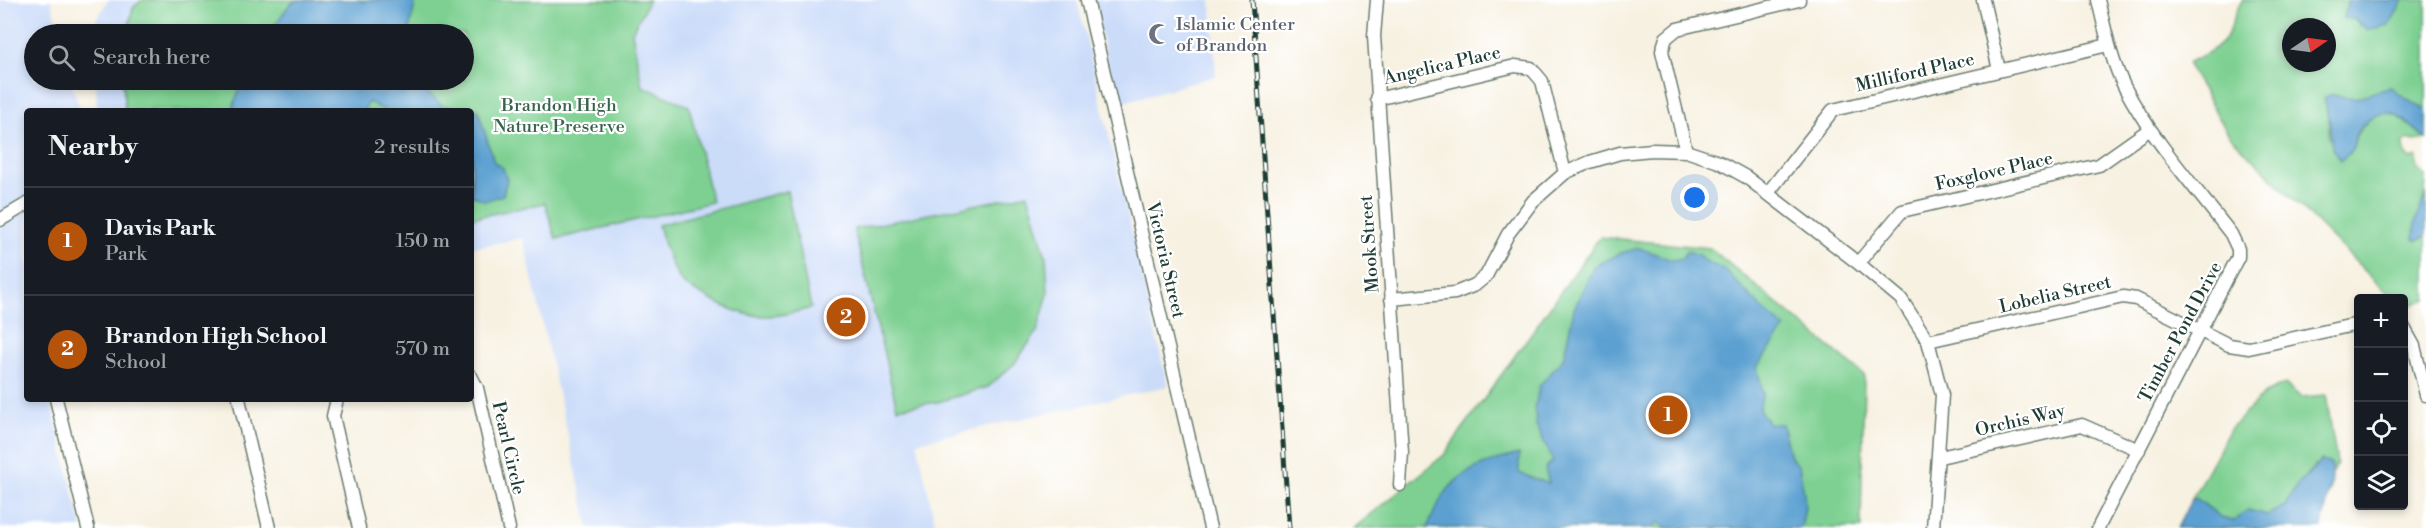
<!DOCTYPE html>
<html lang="en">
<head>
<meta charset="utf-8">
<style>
	:root { --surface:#171b24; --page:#20242c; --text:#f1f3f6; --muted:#9ea1a6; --line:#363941; --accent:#b45309 }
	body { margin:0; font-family:"Libre Bodoni",serif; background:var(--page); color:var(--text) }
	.controls { position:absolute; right:18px; bottom:18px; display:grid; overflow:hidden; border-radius:6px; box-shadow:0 3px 9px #0003 }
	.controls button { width:54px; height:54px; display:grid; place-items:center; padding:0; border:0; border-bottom:2px solid var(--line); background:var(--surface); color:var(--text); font:30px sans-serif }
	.compass { position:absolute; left:2282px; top:18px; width:54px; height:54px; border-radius:50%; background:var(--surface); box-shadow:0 3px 9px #0003; rotate:77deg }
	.you { position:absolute; left:1695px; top:198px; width:21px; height:21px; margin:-15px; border:4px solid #fff; border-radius:50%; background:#1a73e8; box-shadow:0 0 0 9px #1a73e833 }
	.badge { display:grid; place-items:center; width:39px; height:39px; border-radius:50%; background:var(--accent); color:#fff; font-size:20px; font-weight:700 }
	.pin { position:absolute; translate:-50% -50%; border:3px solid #fff; box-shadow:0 2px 6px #0006 }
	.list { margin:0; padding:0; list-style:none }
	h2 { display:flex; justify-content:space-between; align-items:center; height:78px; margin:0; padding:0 24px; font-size:26px }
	h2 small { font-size:20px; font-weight:400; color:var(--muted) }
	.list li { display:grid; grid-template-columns:39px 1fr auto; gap:18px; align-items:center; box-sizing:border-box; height:108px; padding:0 24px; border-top:2px solid var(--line) }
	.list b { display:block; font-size:22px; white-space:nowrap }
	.list p { margin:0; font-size:20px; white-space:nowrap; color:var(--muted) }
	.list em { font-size:20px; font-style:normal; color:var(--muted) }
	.icon { flex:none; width:33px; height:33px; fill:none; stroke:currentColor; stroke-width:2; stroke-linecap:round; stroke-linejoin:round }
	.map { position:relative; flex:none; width:2426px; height:528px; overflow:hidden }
	.search { position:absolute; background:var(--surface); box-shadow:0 3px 9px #0003; left:24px; top:24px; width:450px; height:66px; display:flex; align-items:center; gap:15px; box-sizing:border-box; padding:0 21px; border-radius:33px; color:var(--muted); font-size:22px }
	.panel { position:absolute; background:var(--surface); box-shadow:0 3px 9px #0003; left:24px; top:108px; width:450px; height:294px; border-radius:6px }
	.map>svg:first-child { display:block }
	.built { fill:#cbdcf9 }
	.green { fill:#7ed092; stroke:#4e8663; stroke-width:1.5; fill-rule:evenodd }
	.water { fill:#5ca0d1; stroke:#3e6e82; stroke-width:1.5 }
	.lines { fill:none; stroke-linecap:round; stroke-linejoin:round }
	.minor-casing { stroke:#6b7c71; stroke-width:15 }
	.minor { stroke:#fff; stroke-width:12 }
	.rail-casing { stroke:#1f3d34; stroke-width:5 }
	.rail { stroke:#fff; stroke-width:3; stroke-dasharray:9; stroke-linecap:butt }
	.labels { text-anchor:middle; stroke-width:4.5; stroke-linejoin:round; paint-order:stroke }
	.worship-label { font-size:18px; fill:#5b616d; stroke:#fff; text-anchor:start }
	.street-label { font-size:18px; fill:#1f3d34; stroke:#fff }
	.park-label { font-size:18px; fill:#37624c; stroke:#fff }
</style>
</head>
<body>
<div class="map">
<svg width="2426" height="528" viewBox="0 0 2426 528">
	<rect width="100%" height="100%" fill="#fff"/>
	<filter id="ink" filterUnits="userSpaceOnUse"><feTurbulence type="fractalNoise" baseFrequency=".0167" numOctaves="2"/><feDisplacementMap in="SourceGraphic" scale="12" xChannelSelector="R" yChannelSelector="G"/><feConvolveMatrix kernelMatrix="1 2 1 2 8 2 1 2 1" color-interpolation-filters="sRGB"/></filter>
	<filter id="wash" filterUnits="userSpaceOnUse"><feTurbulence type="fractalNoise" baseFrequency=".008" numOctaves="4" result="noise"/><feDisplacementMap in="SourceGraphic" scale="24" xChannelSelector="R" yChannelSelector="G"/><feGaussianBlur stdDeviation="1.35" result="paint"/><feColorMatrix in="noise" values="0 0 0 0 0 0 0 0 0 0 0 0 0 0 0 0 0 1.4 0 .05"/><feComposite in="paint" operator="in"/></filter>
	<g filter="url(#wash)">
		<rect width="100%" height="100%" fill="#f7f1e1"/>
		<path class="built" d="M0,0H51L59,34H34V80H70L81,111H27V198L0,214Z
			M108,0H1077L1168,386L917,442L936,528H589L523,238L471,248V111H97L96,80H464V34H95V22Z
			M1093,0H1211L1216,76L1117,104Z
			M27,210V399H50L82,528H0V227Z"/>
		<path class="green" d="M142,0H649L632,32L642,86L689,106L712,202L556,239L545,203L471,218V111H125L123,80H464V34H127L133,8Z
			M2243,0H2348L2345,10L2350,19H2355L2360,26L2404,0H2426V110L2414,104L2391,87L2355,98L2330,95L2326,109L2329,116V137L2353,147C2356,132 2358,133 2366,123C2385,98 2410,125 2426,139L2415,141L2407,139L2402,143L2406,156L2411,159L2417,157V168L2426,176C2426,196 2421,213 2414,232L2426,236V299L2404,308V298H2392L2229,135L2187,63C2205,54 2224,48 2231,27C2235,17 2236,8 2243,0ZM2291,27H2327V63H2291Z
			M787,191L811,308C767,321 744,319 704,296C697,292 686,287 681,281C669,263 664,245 658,225Z
			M1028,194L1046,257L1048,294L1037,332L1014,364L988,387L938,402L897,408L854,229Z
			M1600,237L1710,248L1864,375L1861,528H1354L1444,455Z
			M2285,384L2301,397L2326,395L2337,463L2332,473L2331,464L2315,465L2298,484L2285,506L2276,511L2267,515L2248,510L2233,522L2222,518L2196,498L2191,500L2230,429L2265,393Z"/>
		<path class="water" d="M298,0H359L363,2L366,0H416L409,30L401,34H268L290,4Z
			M2348,0H2404L2389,25L2368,30L2355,19L2344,18Z
			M242,80H413L443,106L478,110L494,162L503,168L507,180L503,195L485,201L472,195L471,111H387L368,102L364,111H232Z
			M2391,87L2414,104L2426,110V139C2400,116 2386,99 2358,130C2354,134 2355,142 2353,148C2350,153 2344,157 2340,161L2332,149L2329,116L2324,98L2330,95L2355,98Z
			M2426,196V236L2418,240L2414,238C2414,226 2420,206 2426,196Z
			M1639,248L1672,260L1683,258L1686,251L1697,254L1707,262L1726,271L1767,313L1785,328L1757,367L1763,393L1759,409L1769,424H1782L1790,457L1799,466L1804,493L1805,508L1801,528H1667L1658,522L1654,528H1427C1449,475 1466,468 1519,454V473L1549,484L1545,468L1553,461L1536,425L1535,409L1539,386L1563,359L1574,309L1594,266L1621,253Z
			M2322,460L2331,464C2333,486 2325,506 2322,528H2177L2191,500L2196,498L2222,518L2233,521L2248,510L2267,515L2285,506L2298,484Z"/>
	</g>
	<g filter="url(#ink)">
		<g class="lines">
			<defs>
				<path id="minor" d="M1087,0L1210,528
					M1377,0L1374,36L1402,452L1400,485
					M1983,0L1999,70
					M2098,0C2105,29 2111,61 2125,88C2153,141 2195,187 2231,234L2238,249V257L2098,528
					M1377,99L1515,66L1531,68L1542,81L1565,173
					M1686,151L1662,51L1666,38L1677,29L1799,0
					M1767,194L1833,110L2108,45
					M0,220L27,204
					M1858,263L1902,211L2099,165L2150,129
					M1391,299L1455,293L1475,285L1486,276L1508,234L1533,201L1565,173L1590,162L1620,153L1652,150L1686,151L1719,162L1746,177L1858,263L1901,299L1928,341L1942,395L1933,528
					M2404,328L2414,346L2426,395
					M1928,341L2123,297L2136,299L2229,345L2249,348L2358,324
					M471,376L477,388L509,528
					M56,399L88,528
					M239,399L269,528
					M337,399L333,416L359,528
					M1940,457L2082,425L2139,450"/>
			</defs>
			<use href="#minor" class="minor-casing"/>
			<use href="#minor" class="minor"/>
			<defs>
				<path id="rail" d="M1252,0L1289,528"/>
			</defs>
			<use href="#rail" class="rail-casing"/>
			<use href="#rail" class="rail"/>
		</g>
	</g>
	<defs>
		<symbol id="mosque-bare" viewBox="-9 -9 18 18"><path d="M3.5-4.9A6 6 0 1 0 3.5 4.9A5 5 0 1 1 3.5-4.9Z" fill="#6b7280" stroke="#fff" stroke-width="2.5" paint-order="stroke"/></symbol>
	</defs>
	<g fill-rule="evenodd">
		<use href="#mosque-bare" x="1144" y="19" width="30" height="30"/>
	</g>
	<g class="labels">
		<g class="worship-label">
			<text x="1176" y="30">Islamic Center<tspan x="1176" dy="21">of Brandon</tspan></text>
		</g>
		<g class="street-label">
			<text transform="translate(1442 65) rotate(-13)" y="6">Angelica Place</text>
			<text transform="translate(1915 72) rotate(-13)" y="6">Milliford Place</text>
			<text transform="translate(1994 171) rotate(-13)" y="6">Foxglove Place</text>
			<text transform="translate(1369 244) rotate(-94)" y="6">Mook Street</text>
			<text transform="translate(1166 260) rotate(77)" y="6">Victoria Street</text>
			<text transform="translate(2055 294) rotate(-13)" y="6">Lobelia Street</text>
			<text transform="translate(2180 332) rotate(-62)" y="6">Timber Pond Drive</text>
			<text transform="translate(2020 420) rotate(-13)" y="6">Orchis Way</text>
			<text transform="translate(509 448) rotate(77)" y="6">Pearl Circle</text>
		</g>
		<g class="park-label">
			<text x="559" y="111">Brandon High<tspan x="559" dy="21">Nature Preserve</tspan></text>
		</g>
	</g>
</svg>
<div class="controls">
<button>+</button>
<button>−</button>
<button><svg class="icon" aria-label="locate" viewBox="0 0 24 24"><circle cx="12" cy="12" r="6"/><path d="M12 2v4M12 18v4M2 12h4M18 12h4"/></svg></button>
<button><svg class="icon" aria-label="layers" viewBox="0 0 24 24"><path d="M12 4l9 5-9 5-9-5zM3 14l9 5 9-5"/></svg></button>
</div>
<svg class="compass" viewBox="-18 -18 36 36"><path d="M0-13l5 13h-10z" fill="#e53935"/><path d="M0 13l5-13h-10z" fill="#9ea1a6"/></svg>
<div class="you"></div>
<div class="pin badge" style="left:1668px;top:415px">1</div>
<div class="pin badge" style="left:846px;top:317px">2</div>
<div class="search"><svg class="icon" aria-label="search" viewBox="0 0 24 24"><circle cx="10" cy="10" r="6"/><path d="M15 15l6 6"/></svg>Search here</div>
<section class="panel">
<h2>Nearby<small>2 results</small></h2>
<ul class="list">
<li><span class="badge">1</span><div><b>Davis Park</b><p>Park</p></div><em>150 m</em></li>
<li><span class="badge">2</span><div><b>Brandon High School</b><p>School</p></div><em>570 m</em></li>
</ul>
</section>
</div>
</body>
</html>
